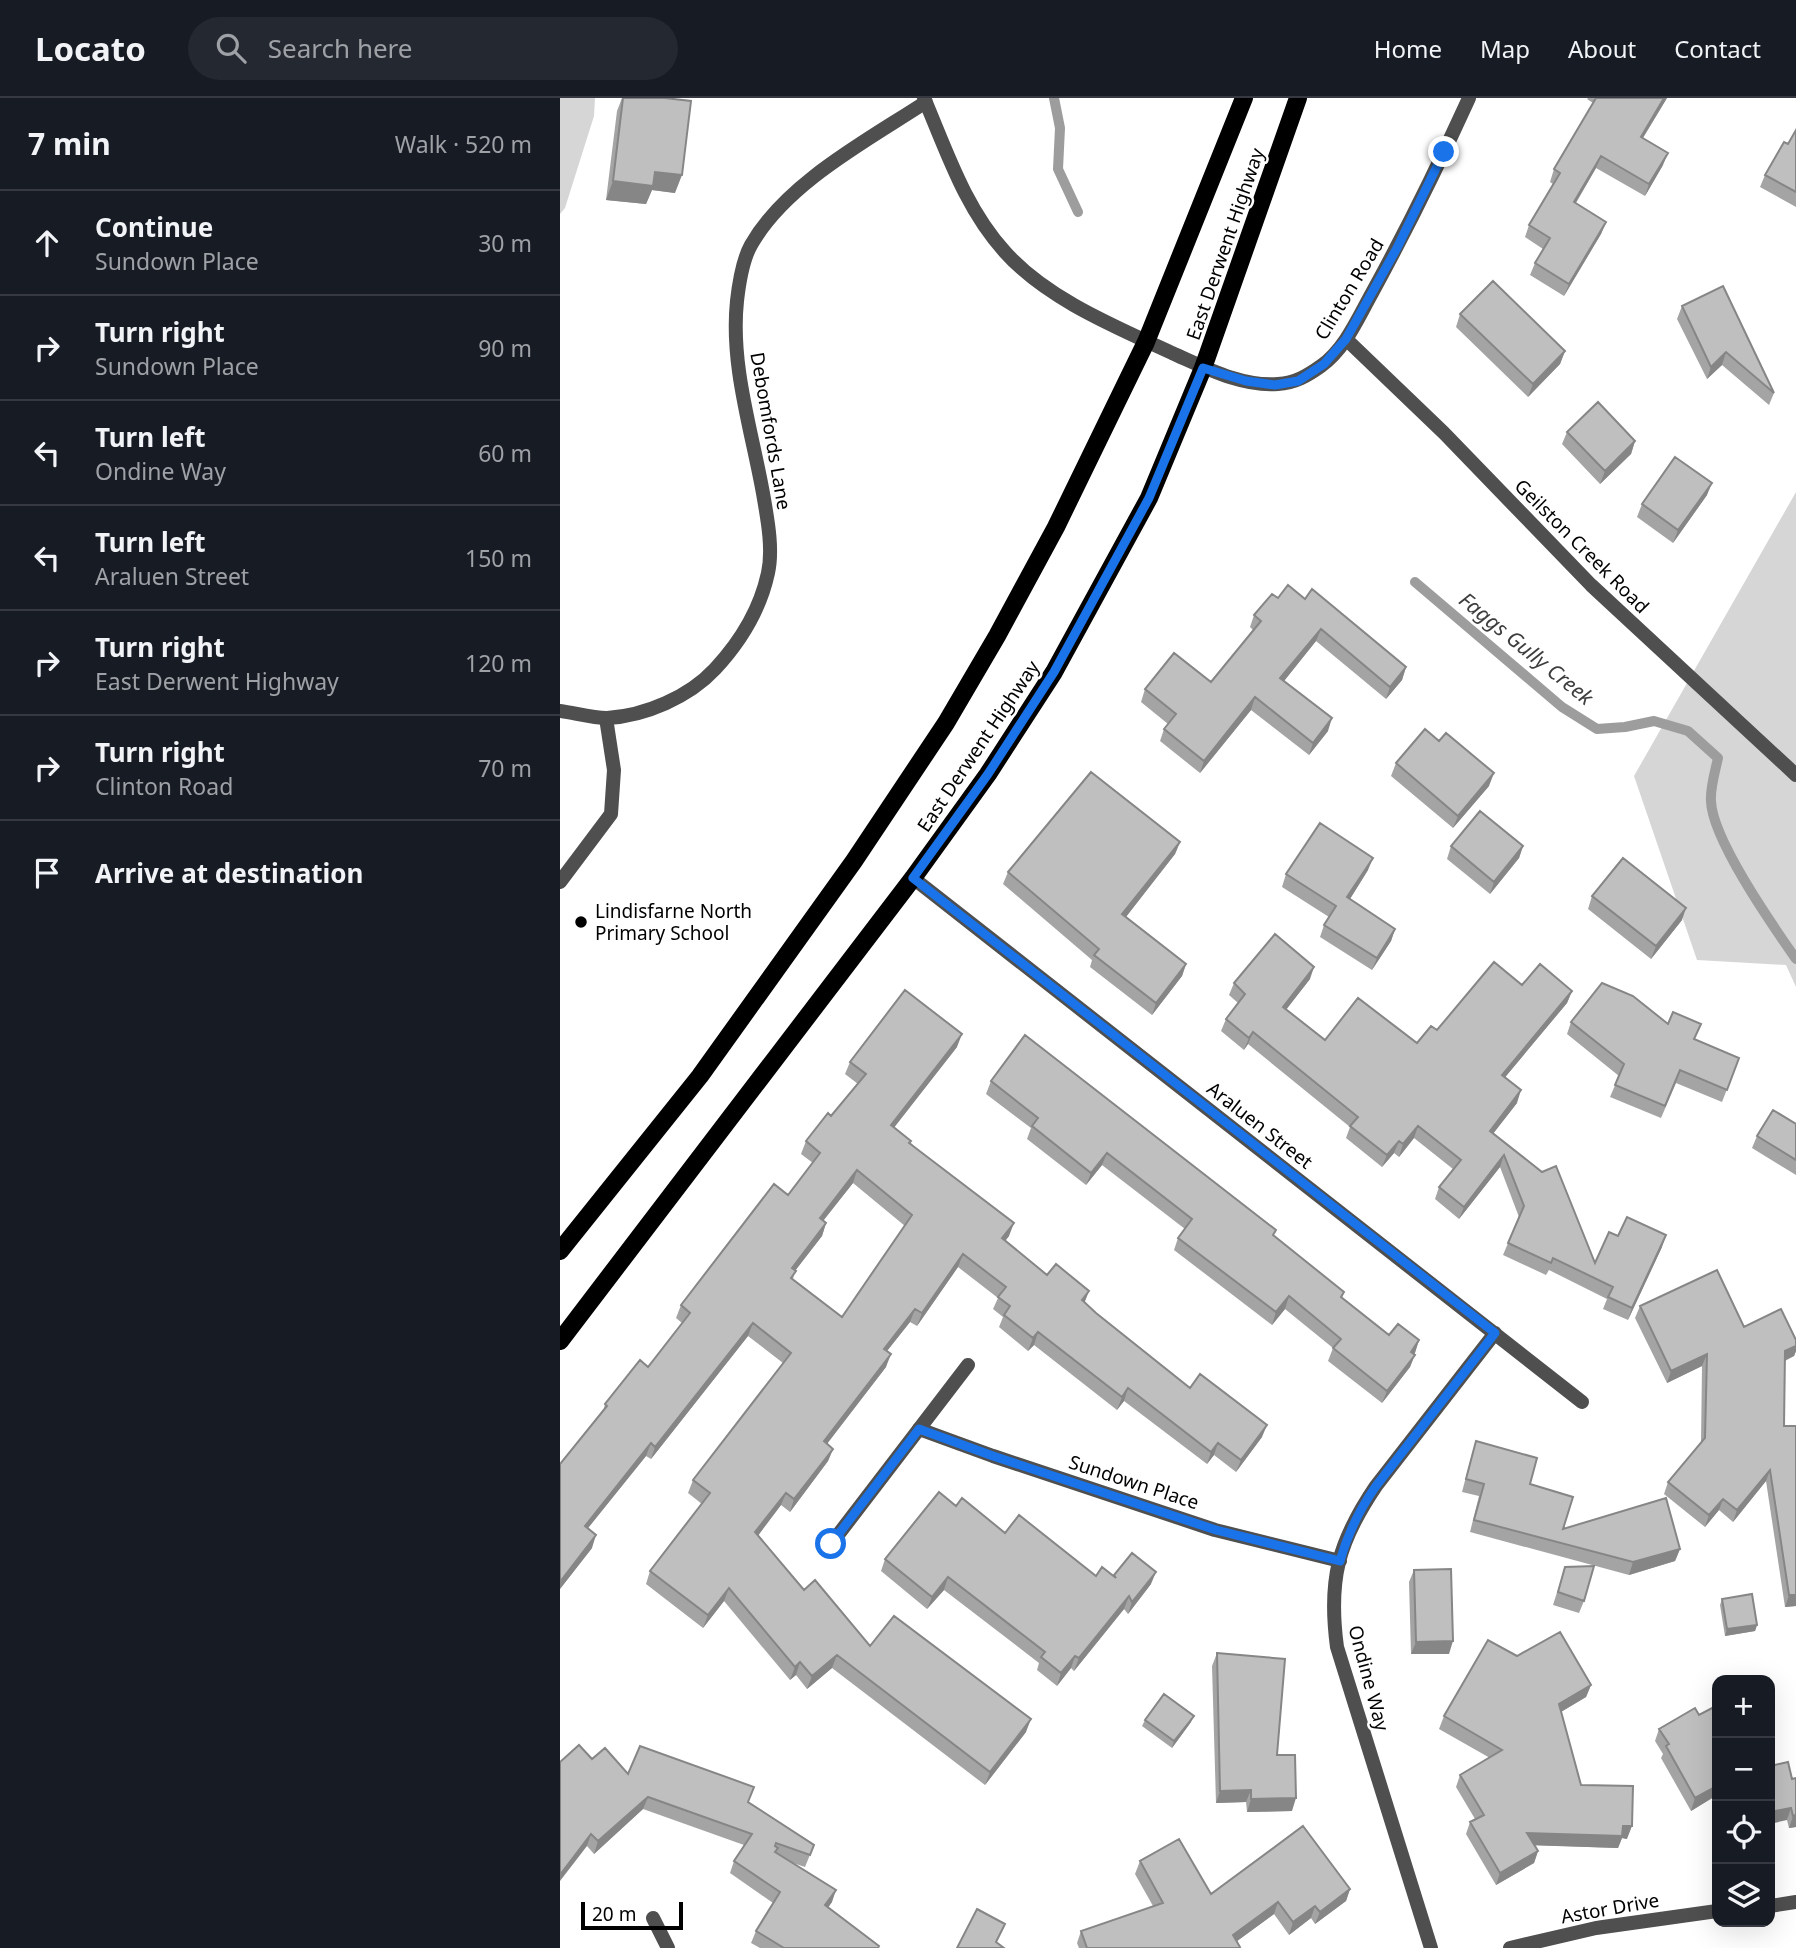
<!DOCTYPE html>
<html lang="en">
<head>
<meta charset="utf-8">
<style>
	:root { --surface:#171b24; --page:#242831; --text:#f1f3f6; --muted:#9ea1a6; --line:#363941 }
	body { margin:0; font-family:"Noto Sans",sans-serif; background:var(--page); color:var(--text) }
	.controls { position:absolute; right:21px; bottom:21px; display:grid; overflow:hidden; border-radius:14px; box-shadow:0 7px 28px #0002 }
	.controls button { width:63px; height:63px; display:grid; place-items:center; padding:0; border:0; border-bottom:2px solid var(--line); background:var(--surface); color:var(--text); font:35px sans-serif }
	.scale { position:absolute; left:21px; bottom:18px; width:102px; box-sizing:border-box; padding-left:7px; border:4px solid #000; border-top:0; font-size:19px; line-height:24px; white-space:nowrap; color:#000; -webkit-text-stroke:5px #fff; paint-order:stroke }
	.stop { position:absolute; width:21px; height:21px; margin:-16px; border:5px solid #1a73e8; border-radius:50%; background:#fff }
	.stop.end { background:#1a73e8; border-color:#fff; box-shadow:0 2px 7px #0008 }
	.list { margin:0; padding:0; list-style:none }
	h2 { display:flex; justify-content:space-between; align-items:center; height:91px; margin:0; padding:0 28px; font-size:30px }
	h2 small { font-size:23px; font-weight:400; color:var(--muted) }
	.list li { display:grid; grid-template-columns:46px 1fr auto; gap:21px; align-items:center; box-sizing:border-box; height:105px; padding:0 28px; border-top:2px solid var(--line) }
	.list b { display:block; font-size:26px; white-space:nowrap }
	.list p { margin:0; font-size:23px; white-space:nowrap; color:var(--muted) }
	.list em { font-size:23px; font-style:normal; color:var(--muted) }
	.icon { flex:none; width:38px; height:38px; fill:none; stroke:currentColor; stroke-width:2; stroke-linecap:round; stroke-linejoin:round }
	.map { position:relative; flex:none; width:1236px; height:1850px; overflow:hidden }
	header { display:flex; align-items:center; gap:42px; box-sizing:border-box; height:98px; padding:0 35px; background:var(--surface); border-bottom:2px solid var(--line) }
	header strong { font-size:33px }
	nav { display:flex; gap:38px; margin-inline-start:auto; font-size:24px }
	.search { width:490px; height:63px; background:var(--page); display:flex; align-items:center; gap:18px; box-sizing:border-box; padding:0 24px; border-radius:38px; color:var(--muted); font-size:26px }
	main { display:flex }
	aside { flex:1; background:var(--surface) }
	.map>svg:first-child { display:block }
	.green { fill:#d6d6d6 }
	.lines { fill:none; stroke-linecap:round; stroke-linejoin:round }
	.stream { stroke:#9d9d9d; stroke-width:10 }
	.lane { stroke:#4f4f4f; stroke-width:14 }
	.street { stroke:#4f4f4f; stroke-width:14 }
	.primary { stroke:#000; stroke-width:18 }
	.wall { fill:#a4a4a4; fill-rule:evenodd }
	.shaded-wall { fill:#868686 }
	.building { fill:#bfbfbf; stroke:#868686; stroke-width:2; fill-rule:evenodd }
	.route { stroke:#1a73e8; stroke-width:9 }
	.poi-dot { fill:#000; stroke:#fff; stroke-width:2.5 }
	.labels { text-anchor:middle; stroke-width:5; stroke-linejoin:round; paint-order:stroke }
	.street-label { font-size:19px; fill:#000; stroke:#fff }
	.poi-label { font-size:19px; fill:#000; stroke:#fff; text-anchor:start }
	.water-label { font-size:21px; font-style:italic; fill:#3e3e3e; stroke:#fff }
</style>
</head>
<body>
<header>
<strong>Locato</strong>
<div class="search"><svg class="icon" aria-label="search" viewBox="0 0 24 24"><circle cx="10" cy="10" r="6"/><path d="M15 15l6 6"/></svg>Search here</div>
<nav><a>Home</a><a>Map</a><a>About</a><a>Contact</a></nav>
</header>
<main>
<aside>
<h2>7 min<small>Walk · 520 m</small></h2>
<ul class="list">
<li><svg class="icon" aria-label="ahead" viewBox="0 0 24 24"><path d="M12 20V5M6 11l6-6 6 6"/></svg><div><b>Continue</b><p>Sundown Place</p></div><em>30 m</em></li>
<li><svg class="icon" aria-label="right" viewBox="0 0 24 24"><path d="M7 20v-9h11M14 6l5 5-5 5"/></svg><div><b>Turn right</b><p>Sundown Place</p></div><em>90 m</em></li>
<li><svg class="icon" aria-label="left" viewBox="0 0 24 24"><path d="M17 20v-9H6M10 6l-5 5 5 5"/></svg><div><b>Turn left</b><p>Ondine Way</p></div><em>60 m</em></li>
<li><svg class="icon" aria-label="left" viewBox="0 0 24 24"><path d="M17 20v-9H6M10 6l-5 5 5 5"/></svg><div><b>Turn left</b><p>Araluen Street</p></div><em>150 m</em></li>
<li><svg class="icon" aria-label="right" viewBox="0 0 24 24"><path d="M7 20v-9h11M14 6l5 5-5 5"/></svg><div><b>Turn right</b><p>East Derwent Highway</p></div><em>120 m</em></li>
<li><svg class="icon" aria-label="right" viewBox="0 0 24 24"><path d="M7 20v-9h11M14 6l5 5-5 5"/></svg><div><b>Turn right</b><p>Clinton Road</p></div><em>70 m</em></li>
<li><svg class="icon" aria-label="arrive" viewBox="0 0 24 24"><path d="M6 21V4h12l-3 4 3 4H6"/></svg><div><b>Arrive at destination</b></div></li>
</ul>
</aside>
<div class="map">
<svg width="1236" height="1850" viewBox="0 0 1236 1850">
	<rect width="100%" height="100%" fill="#fff"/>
	<path class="green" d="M0,0H35L34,18L5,110L0,116Z
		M1236,394V889L1226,867L1137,862L1074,678Z"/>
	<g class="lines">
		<path class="stream" d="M494,0L500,30L498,71L518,114
			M855,484L1002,609L1037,631L1065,629L1094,623L1128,633L1158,660C1155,674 1150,690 1151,703C1152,741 1213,828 1236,861"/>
		<path class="lane" d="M0,784L51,716L54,672L46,620
			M271,1446L408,1267"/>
		<path class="street" d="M364,0C387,54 405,110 445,154C487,201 556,229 612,255C644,269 681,289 718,286C735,285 747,278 761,268C785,251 798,220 812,195C847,131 879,66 909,0
			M786,241L884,335L1031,487L1236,677
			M0,613C15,615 32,620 47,620C85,618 129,599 155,571C181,543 200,512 208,475C213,452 208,424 204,401C193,336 170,269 177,203C179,185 182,163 191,147C226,85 308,42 366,4
			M353,780L1022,1304
			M359,1331L433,1358L655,1432L780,1463
			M1210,1808L1236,1804
			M93,1820L108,1850
			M871,1850L777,1549C768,1482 778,1444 816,1388L935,1235
			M950,1850L1036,1830L1157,1813"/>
		<path class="primary" d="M0,1153L140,978L294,763L386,625L437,538L496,429L586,244L684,0
			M0,1243L353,780L428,676L494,574L589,400L643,270L738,0"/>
	</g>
	<path class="wall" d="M62,0H105L115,95L92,92L86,106L46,102L57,13Z
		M1028,0H1107L1083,40L1103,67L1085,98L1036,70L1016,105L1046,124L1041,136L1004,198L970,177L975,165L983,151L965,139L969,127L993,86L990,84L994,71L1033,5L1027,1Z
		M1236,32V109L1200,89L1205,77L1228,46Z
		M1122,208L1214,295L1209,307L1162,267L1147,281L1117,221Z
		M900,216L1005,253L1000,266L968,299L896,229Z
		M1007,334L1075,343L1071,356L1040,386L1002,346Z
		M1147,397L1113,445L1077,419L1082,406Z
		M718,500L745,501L846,569L842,582L826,601L756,543L724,583L768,633L749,657L691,612L640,675L600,643L604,631L608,626L581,604L585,591L651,584L693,532L690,529L694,517Z
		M879,643L929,688L893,730L831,678L836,665Z
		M620,744L615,756L566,819L626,866L622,878L592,917L530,869L532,862L443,786L448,774Z
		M891,748H963L959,760L930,796L887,761Z
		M808,772L790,801L835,831L831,843L812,872L760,839L764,827L769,819L722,789L726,776Z
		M1032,798L1122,822L1091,861L1028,811Z
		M750,881L726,911L765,942L857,945L877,932L962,887L1012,893L1007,905L945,979L957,1005L933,1035L1035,1165L1058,1138L1102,1149L1068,1222L1043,1211L1047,1201L989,1172L986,1177L943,1157L959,1119L940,1069L899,1121L875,1101L879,1089L893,1071L854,1040L839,1059L834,1055L822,1069L786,1040L790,1029L688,946L684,952L661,933L666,921L678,905L669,897L674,885Z
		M1011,924L1108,926L1135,942L1179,960L1162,1004L1116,985L1101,1020L1050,999L1059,978L1007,936Z
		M397,949L334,1029L449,1138L445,1143L487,1177L525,1204L536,1215L630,1290L702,1339L676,1374L654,1357L647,1366L564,1303L557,1312L474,1247L468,1253L439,1229L443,1219L433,1211L438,1200L398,1169L357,1228L350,1224L327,1253L326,1269L267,1346L273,1351L268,1363L230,1414L221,1407L198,1437L244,1492L310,1548L466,1634L425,1687L272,1570L247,1591L236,1577L230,1582L164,1503L143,1530L86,1486L90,1473L142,1406L128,1395L133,1382L223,1265L188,1238L91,1361L86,1358L28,1430L32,1450L0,1491L45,1306L88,1269L122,1225L116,1220L121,1207L228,1097L253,1065L241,1056L246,1043L271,1018L298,986L285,976L290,964ZM293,1085L345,1128L282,1219L233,1181L235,1173L262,1138L266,1125L263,1123Z
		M431,983L714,1138L784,1194L782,1200L829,1237L859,1242L850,1269L822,1305L768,1263L773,1250L725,1211L712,1227L614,1152L618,1140L625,1131L542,1067L526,1087L467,1041L471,1030L426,996Z
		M1236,1026V1077L1192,1050L1197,1038Z
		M1080,1208L1184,1229L1236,1242V1253L1234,1258L1225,1263L1224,1328H1236V1508L1225,1509L1206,1383L1173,1424L1159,1412L1145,1429L1104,1396L1108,1384L1141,1345L1142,1268L1107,1285L1075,1220Z
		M916,1343L970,1386L1003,1431L1120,1451L1115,1463L1069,1477L910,1434L919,1398L902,1394L912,1356Z
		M396,1408L445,1435L536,1478H554L591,1486L568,1516L564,1511L514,1573L511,1570L497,1588L477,1572L479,1565L384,1492L367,1511L321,1473L325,1461Z
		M1005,1469L1024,1503L1019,1515L993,1507Z
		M854,1472L889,1556H851L849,1484Z
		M1162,1501L1197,1527L1195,1533L1165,1538L1160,1507Z
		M657,1555L717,1657L732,1713L687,1714L686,1704L656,1705L652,1568Z
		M957,1558L1031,1587L1026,1599L1001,1614L1021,1687L1067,1741L1062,1740L1058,1750L975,1747L978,1753L974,1765L936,1787L906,1736L910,1724L915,1721L896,1689L900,1677L930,1660L879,1631L884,1618Z
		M585,1622L631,1624L612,1650L582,1628Z
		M1099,1631L1157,1697L1131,1713L1101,1660L1103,1656L1095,1643Z
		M32,1661L68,1676L188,1704L254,1747L245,1769L233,1765L272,1804L268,1809L318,1850H200L191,1845L196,1833L213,1805L170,1775L174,1763L184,1747L83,1711L34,1756L27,1748Z
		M1236,1680V1729L1229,1730L1227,1722L1232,1681Z
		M580,1763L651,1796L790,1791L786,1803L755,1826L751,1820L729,1837L714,1816L677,1843L680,1850H519L517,1845L521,1833L593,1808L575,1776Z"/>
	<path class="shaded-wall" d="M1104,0H1107L1076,51L1081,39Z
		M1108,55L1103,67L1085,98L1089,86Z
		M1041,58L1036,70L1009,116L1014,104Z
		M95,74L122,77L115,95L92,92L86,106L46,102L53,83Z
		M1046,124L1041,136L1004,198L1009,186Z
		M1005,253L1000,266L968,299L973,286Z
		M1166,254L1162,267L1147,281L1151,269Z
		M1075,343L1071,356L1040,386L1045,373Z
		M1152,385L1147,397L1113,445L1118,432Z
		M761,531L756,543L716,593L720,580Z
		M846,569L842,582L826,601L830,589Z
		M695,599L691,612L640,675L644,663Z
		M772,620L768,633L749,657L753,645Z
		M934,675L929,688L893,730L898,718Z
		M620,744L615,756L558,829L562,816Z
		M963,748L959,760L930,796L934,784Z
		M813,760L808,772L783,812L787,799Z
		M1126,810L1122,822L1091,861L1096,848Z
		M835,831L831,843L812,872L817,860Z
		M626,866L622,878L592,917L596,905Z
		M754,869L750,881L719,921L723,909Z
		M1012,893L1007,905L937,989L942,977Z
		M693,934L688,946L684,952L689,940Z
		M402,936L397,949L326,1040L331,1027Z
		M961,992L957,1005L926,1045L930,1033Z
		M858,1028L854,1040L839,1059L843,1046Z
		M839,1043L834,1055L822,1069L827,1057Z
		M547,1055L542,1067L526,1087L531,1075Z
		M944,1057L940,1069L899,1121L904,1109Z
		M297,1072L293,1085L255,1133L260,1120Z
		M266,1125L262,1138L227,1183L232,1170Z
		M454,1125L449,1138L437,1153L442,1140Z
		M1106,1137L1102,1149L1068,1222L1072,1210Z
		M403,1156L398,1169L357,1228L362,1215Z
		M529,1193L524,1206L522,1202Z
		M729,1198L725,1211L712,1227L716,1214Z
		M355,1211L350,1224L319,1263L324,1251Z
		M193,1225L188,1238L91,1361L95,1349Z
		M478,1234L474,1247L468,1253L473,1240Z
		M859,1242L855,1255L846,1266L851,1254Z
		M1236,1248V1253L1234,1258L1221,1264L1225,1253Z
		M331,1256L326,1269L259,1356L264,1343Z
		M1147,1256L1142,1268L1107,1285L1111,1273Z
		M855,1257L850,1269L822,1305L827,1293Z
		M568,1290L564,1303L557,1312L562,1299Z
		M707,1327L702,1339L676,1374L681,1362Z
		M91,1345L86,1358L20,1440L25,1428Z
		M658,1345L654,1357L647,1366L651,1354Z
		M273,1351L268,1363L230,1414L234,1401Z
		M1210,1372L1206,1383L1173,1424L1177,1412Z
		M226,1395L221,1407L191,1447L195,1434Z
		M1163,1401L1159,1412L1145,1429L1149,1417Z
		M36,1437L32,1450L0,1491V1484Z
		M1120,1451L1115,1463L1069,1477L1073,1464Z
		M596,1474L591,1486L568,1516L572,1504Z
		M388,1479L384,1492L367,1511L372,1499Z
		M169,1490L164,1503L143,1530L148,1517Z
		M1229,1497H1236V1508L1225,1509Z
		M569,1498L564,1511L514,1573L519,1560Z
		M1197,1527L1195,1533L1165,1538L1167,1531Z
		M893,1543L889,1556H851L856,1544Z
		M277,1557L272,1570L247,1591L252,1578Z
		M515,1558L511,1570L497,1588L501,1575Z
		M240,1564L236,1577L230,1582L235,1569Z
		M1031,1587L1026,1599L994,1618L999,1606Z
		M634,1618L631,1624L612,1650L614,1643Z
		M471,1621L466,1634L425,1687L430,1674Z
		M1157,1688V1697L1131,1713L1135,1700Z
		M691,1692L686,1704L656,1705L660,1693Z
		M88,1699L83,1711L34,1756L38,1743Z
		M736,1700L732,1713L687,1714L691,1701Z
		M1231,1710L1227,1722L1210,1726V1714Z
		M1236,1717V1729L1229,1730L1233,1718Z
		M1063,1728H1072L1067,1741L1062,1740L1058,1750L963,1747L967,1735Z
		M31,1736L27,1748L0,1783V1777Z
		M978,1753L974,1765L936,1787L940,1775Z
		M790,1791L786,1803L755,1826L760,1814Z
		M276,1792L272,1804L261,1820L265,1807Z
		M718,1804L714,1816L669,1849L673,1837Z
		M755,1808L751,1820L729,1837L733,1824Z"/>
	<path class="building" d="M63,0H105L131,3L122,77L95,74L93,88L53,83Z
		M1036,0H1104L1081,39L1108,55L1089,86L1041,58L1014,104L1046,124L1009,186L975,165L990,140L969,127L1000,75L994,71Z
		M1236,32V94L1205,77L1224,44L1228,46Z
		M933,183L1005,253L973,286L900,216Z
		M1163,188L1214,295L1166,254L1151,269L1122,208Z
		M1038,304L1075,343L1045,373L1007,334Z
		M1115,359L1152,385L1118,432L1082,406Z
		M728,487L745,501L752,491L846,569L830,589L761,531L720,580L772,620L753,645L695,599L644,663L604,631L616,616L585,591L614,555L651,584L701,523L694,517L712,496L718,500Z
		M865,631L879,643L886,635L934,675L898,718L836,665Z
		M531,674L620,744L562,816L626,866L596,905L534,857L539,851L448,774Z
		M920,713L963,748L934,784L891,748Z
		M760,725L813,760L787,799L835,831L817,860L764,827L776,808L726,776Z
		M1063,760L1126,810L1096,848L1032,798Z
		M715,836L754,869L723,909L765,942L798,900L857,945L871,928L877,932L934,864L962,887L980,866L1012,893L942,977L961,992L930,1033L982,1074L996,1068L1035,1165L1049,1134L1058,1138L1067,1119L1106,1137L1072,1210L1048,1199L1053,1189L993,1160L991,1165L948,1145L964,1108L944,1057L904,1109L879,1089L901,1062L858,1028L843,1046L839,1043L827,1057L790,1028L798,1019L693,934L689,940L666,921L685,896L674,885Z
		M1042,885L1073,898L1108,926L1113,914L1141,926L1134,941L1179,960L1167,992L1120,972L1105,1008L1055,987L1064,966L1011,924Z
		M345,892L402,936L331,1027L351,1043L349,1045L454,1125L442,1140L487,1177L496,1166L529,1193L522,1202L536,1215L630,1290L640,1276L707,1327L681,1362L658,1345L651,1354L568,1290L562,1299L478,1234L473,1240L444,1217L450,1208L438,1199L446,1189L403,1156L362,1215L355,1211L324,1251L331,1256L264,1343L273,1351L234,1401L226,1395L195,1434L244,1492L255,1482L310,1548L334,1518L471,1621L430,1674L277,1557L252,1578L240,1564L235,1569L169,1490L148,1517L90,1473L150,1395L133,1382L231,1255L193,1225L95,1349L91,1345L25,1428L36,1437L0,1484V1366L47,1308L45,1306L80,1262L88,1269L130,1215L121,1207L214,1086L228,1097L260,1055L246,1043L268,1015L271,1018L306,976L290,964ZM297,1072L352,1117L282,1219L231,1180L236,1173L232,1170L266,1125L260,1120Z
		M465,937L716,1132L713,1137L784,1194L781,1199L829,1237L838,1226L859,1242L851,1254L855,1257L827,1293L773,1250L781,1241L729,1198L716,1214L618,1140L632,1121L547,1055L531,1075L472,1028L478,1020L431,983Z
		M1213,1012L1236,1026V1062L1197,1038Z
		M1157,1172L1184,1229L1221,1211L1236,1242V1248L1225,1253L1224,1328H1236V1497H1229L1210,1372L1177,1412L1163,1401L1149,1417L1108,1384L1145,1340L1147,1256L1111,1273L1080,1208Z
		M916,1343L977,1360L970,1386L1013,1399L1003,1431L1106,1400L1120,1451L1073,1464L914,1422L924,1386L906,1381Z
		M379,1394L396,1408L402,1400L445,1435L459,1417L536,1478L542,1469L556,1480L554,1477L572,1455L596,1474L572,1504L569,1498L519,1560L515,1558L501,1575L481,1559L485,1554L388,1479L372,1499L325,1461Z
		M1034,1468L1024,1503L998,1494L1005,1469Z
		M891,1471L893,1543L856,1544L854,1472Z
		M1192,1496L1197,1527L1167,1531L1162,1501Z
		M1000,1534L1031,1587L999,1606L1021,1687L1073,1688L1072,1728H1063L1062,1738L967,1735L978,1753L940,1775L910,1724L924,1717L900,1677L942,1652L884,1618L928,1542L957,1558Z
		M657,1555L725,1561L717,1657H735L736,1700L691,1701V1692L660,1693Z
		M604,1596L634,1618L614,1643L585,1622Z
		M1156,1608L1157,1611V1688L1135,1700L1106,1648L1109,1646L1099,1631L1135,1610L1139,1617Z
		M19,1647L32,1661L45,1650L68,1676L80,1648L194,1689L188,1704L254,1747L250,1757L216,1745L215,1748L218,1750L215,1754L276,1792L265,1807L319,1848L318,1850H224L196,1833L220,1794L174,1763L192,1736L88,1699L38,1743L31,1736L0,1777V1664Z
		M1228,1664L1232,1681L1236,1680V1717L1233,1718L1231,1710L1210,1714V1668Z
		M743,1728L790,1791L760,1814L755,1808L733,1824L718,1804L673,1837L680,1849L678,1850H527L521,1833L603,1805L580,1763L619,1741L651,1796Z
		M417,1811L445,1826L436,1844L444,1850H397Z"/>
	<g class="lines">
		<path class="route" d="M271,1446L359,1331L433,1358L656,1432L780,1463C788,1435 799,1412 816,1388L935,1235L353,780L428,676L494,574L589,400L643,270L686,283L715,287L738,283L764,266L786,241L837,150L884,54"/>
	</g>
	<circle class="poi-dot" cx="21" cy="824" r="7"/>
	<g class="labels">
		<g class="street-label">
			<text transform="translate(665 146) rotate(-71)" y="7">East Derwent Highway</text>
			<text transform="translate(789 191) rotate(-59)" y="7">Clinton Road</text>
			<text transform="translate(211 333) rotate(80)" y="7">Debomfords Lane</text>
			<text transform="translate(1022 448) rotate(45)" y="7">Geilston Creek Road</text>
			<text transform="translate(418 648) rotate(-56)" y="7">East Derwent Highway</text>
			<text transform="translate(700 1027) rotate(38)" y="7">Araluen Street</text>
			<text transform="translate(574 1384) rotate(18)" y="7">Sundown Place</text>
			<text transform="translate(809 1580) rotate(75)" y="7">Ondine Way</text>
			<text transform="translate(1050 1810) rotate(-10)" y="7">Astor Drive</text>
		</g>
		<g class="poi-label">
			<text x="35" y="820">Lindisfarne North<tspan x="35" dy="22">Primary School</tspan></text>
		</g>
		<g class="water-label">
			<text transform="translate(966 551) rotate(39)" y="7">Faggs Gully Creek</text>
		</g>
	</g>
</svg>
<div class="controls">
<button>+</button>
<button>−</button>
<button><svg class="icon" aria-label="locate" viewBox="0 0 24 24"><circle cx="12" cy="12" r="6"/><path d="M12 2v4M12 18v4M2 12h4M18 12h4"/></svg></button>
<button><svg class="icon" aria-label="layers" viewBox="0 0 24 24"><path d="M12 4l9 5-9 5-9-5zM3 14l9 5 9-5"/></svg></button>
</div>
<div class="scale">20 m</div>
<div class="stop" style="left:271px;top:1446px"></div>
<div class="stop end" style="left:884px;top:54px"></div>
</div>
</main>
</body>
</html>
